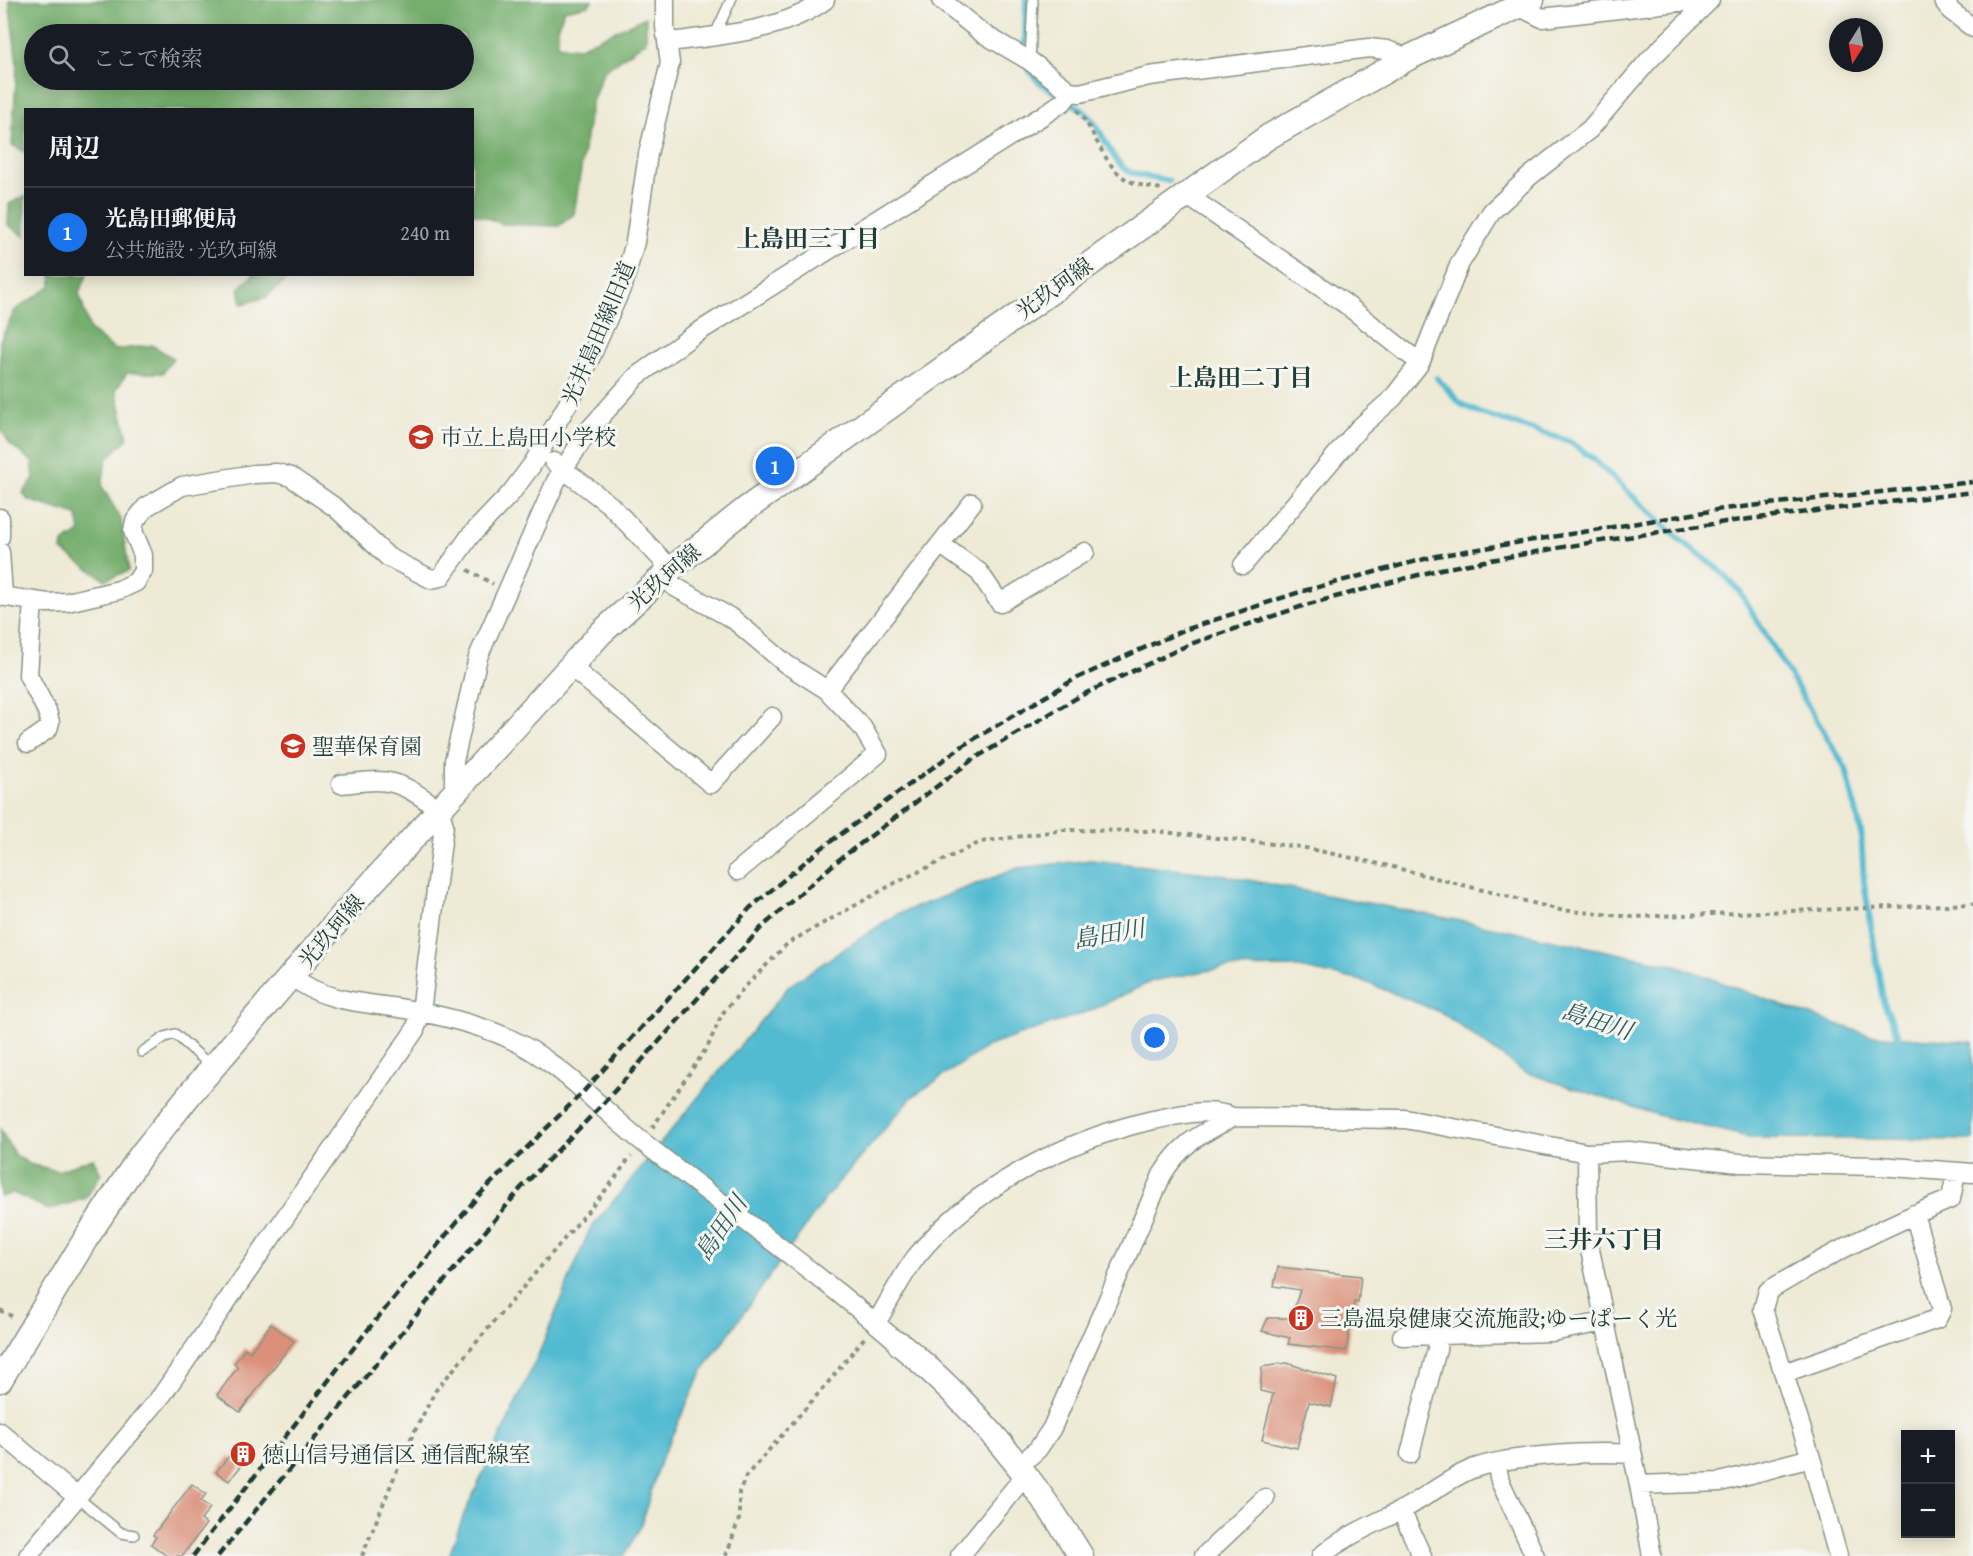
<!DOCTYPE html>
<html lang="ja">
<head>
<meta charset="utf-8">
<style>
	:root { --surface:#171b24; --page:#242831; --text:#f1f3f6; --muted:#9ea1a6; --line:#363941; --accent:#1a73e8 }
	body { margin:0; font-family:"Gentium Book Plus","Noto Serif JP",serif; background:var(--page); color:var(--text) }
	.controls { position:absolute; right:18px; bottom:18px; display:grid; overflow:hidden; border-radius:0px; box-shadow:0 3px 15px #0003 }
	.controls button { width:54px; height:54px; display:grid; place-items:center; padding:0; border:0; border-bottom:2px solid var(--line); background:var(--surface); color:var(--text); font:30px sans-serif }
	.compass { position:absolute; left:1829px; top:18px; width:54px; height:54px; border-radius:50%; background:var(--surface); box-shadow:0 3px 15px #0003; rotate:191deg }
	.you { position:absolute; left:1155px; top:1038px; width:21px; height:21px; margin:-15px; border:4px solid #fff; border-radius:50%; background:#1a73e8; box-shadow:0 0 0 9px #1a73e833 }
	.badge { display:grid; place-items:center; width:39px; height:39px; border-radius:50%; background:var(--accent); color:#fff; font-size:20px; font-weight:700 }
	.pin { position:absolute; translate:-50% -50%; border:3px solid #fff; box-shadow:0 2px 6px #0006 }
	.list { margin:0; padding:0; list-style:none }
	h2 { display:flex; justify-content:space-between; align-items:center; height:78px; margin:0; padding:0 24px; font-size:26px }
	h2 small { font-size:20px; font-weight:400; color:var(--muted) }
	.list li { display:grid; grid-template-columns:39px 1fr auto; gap:18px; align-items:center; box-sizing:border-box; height:90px; padding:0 24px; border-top:2px solid var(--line) }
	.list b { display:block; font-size:22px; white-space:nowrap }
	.list p { margin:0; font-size:20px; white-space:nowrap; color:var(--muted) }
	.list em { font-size:20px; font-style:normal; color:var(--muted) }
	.icon { flex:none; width:33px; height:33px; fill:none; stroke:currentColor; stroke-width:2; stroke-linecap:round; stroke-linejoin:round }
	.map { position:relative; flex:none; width:1973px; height:1556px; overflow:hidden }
	.search { position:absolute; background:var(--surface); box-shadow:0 3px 15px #0003; left:24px; top:24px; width:450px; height:66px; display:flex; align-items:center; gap:15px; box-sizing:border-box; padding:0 21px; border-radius:33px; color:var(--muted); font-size:22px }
	.panel { position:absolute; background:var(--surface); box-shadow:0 3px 15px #0003; left:24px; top:108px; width:450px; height:168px; border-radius:0px }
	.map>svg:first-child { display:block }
	.forest { fill:#75ae6d; stroke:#4a7650; stroke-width:1.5; fill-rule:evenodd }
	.water { fill:#53bbd1; stroke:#397c82; stroke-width:1.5 }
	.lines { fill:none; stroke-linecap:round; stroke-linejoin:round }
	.stream { stroke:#53bbd1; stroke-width:6 }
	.building { fill:#da9079 }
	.lane-casing { stroke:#879485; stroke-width:12 }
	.street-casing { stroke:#879485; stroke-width:21 }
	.secondary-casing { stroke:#879485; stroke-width:27 }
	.path { stroke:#879485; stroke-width:4; stroke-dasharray:4.5 4.5; stroke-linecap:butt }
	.lane { stroke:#fff; stroke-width:9 }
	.street { stroke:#fff; stroke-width:18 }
	.secondary { stroke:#fff; stroke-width:24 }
	.rail { stroke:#1f3d34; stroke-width:4.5; stroke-dasharray:9 4.5; stroke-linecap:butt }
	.labels { text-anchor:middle; stroke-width:6; stroke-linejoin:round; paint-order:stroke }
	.street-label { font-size:22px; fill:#1f3d34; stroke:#f6f6f2 }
	.poi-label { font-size:22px; fill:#1f3d34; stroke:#f6f6f2; text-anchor:start }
	.neighbourhood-label { font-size:24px; font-weight:bold; fill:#1f3d34; stroke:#f6f6f2 }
	.water-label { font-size:24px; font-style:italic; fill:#2c5c5b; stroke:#f6f6f2 }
</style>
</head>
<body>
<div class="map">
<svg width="1973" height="1556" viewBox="0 0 1973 1556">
	<rect width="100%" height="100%" fill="#f6f6f2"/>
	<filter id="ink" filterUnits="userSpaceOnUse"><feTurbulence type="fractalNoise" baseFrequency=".0167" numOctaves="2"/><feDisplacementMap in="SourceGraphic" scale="12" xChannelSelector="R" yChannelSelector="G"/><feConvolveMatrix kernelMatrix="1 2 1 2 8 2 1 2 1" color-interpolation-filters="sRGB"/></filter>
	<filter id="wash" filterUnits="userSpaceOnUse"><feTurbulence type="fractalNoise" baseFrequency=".008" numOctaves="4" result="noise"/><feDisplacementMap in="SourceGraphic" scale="24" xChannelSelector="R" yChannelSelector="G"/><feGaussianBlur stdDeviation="1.35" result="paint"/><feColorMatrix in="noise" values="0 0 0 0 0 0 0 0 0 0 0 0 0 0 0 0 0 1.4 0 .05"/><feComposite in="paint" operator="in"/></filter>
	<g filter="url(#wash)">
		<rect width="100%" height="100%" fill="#efead6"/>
		<path class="forest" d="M9,0H592L589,5L564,10L558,29V45L578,48L646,17V41L603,72L591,105L574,214L559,226L503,224L473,213L472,110H26L25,152L12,145L17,64ZM464,34V80H34V34Z
			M25,196V236L8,225L9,204Z
			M52,275H87L79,293L90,330L115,350L152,345L173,358L163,373H127L116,390L128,438L106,460L102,486L121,519L129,571L105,580L62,551L63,543L80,532L77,515L28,500L23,493L34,479L32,462L10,444L0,428V341L15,310L51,286Z
			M253,275V274L292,275L266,297L242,304L239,288Z
			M0,1129L15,1155L29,1164L58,1171L93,1158L101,1174L86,1198L49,1210L13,1193L0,1197Z"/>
		<path class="water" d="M1091,860L1217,874L1467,922L1679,966L1783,1006L1869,1035L1973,1042V1140L1752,1138L1661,1116L1524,1072L1442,1013L1363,981L1294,967L1222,968L1152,981L1092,1010L988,1046L912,1097L827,1196L703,1370L660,1461L641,1526L624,1556H449L464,1514L540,1351L589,1231L789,986L895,915L1018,868Z"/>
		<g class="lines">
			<path class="stream" d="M1025,50L1026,0
				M1027,64C1035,89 1069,97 1087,114C1103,129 1109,160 1128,171C1140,177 1157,178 1169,181
				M1437,378L1461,404L1479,413L1569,441L1591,457L1680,540L1720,570L1740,592L1846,769L1861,831L1864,882L1883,1001L1902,1044"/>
		</g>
		<g id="blocks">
			<path class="building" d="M1278,1267L1361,1276L1358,1303L1354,1302L1346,1351L1288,1344L1290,1338L1262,1331L1268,1318H1291L1300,1290L1274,1286Z
				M271,1324L294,1341L240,1412L217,1395L238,1367L234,1364L245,1348L250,1352Z
				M1287,1363L1337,1379L1331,1407L1309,1402L1297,1448L1262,1440L1273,1394L1260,1391L1262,1367Z
				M229,1456L241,1466L229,1481L216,1472Z
				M192,1484L206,1494L201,1501L210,1508L201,1520L206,1524L182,1556H167L151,1544L156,1537L153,1535Z"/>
		</g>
	</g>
	<g filter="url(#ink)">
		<use href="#blocks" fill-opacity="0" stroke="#879485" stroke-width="1.5"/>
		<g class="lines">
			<defs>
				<path id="lane" d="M719,35L718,28L731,0
					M1030,61L1033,0
					M142,1052L165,1037L175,1034L211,1066
					M77,1497L121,1533L134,1535"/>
				<path id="street" d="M941,0L982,33L1030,61L1071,92L1080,93L1149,76L1369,48L1387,50L1408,58
					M1943,0L1951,11L1973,28
					M1518,6L1542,18L1695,0
					M669,42C720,35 782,32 825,0
					M1185,194L1344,303L1420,363L1393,398L1359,428L1243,565
					M1420,363L1460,263L1492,211L1530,176L1590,129L1649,60L1710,0
					M554,462L610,505L671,569
					M0,518V537
					M940,544L979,572L1000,603L1085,552
					M0,552L3,595
					M663,576L675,587L733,619L786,664L827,690L862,727L878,754L738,871
					M0,596L48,603L67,602L119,590L136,582L143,571V555L133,531L135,521L146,507L182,486L254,474L277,473L291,477L336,508L388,557L431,579L441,577L470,536L511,493L532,465L576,390L624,282L635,242L648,154L670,63L665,27V0
					M570,666L711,784L772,717
					M827,690L972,503
					M28,743L48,729L50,722L47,711L28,675L33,601
					M454,793V761L478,657L556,481L588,431L637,376L692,336L1042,116L1063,102L1071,92
					M293,977C328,1006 378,1002 422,1012C450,1018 482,1026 508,1038C560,1061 600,1109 644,1143C729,1210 818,1273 900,1344
					M1587,1153L1588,1240L1639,1485L1720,1482L1811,1458
					M876,1323C889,1302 901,1277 916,1257C971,1188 1068,1139 1153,1120C1179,1115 1208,1107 1233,1117L1405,1119L1587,1153L1629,1151L1740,1163L1879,1166L1973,1173
					M1402,1336L1552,1332L1604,1322
					M1784,1373L1937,1319L1942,1309L1914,1214
					M0,1432L77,1497
					M1410,1454L1437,1349L1438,1335
					M1496,1463L1500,1481L1535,1556
					M1020,1465L1038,1449L1052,1428L1162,1175C1182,1142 1200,1135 1233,1117
					M1639,1485L1652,1556
					M1401,1510L1422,1556
					M28,1556L162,1395L415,1030L421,1012L444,825L439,809C396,779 392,778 341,784
					M960,1556L1026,1474
					M1204,1556L1265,1498
					M1321,1556C1345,1536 1372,1525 1400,1511C1424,1499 1447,1479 1472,1469C1511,1455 1590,1451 1631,1454
					M1838,1556L1811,1458L1763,1309L1768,1291C1827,1255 1887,1225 1951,1199L1956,1173"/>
				<path id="secondary" d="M900,1344C973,1404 1032,1476 1081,1556
					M0,1380L85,1240L141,1155L190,1094L349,908L601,633L671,569L746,509L1268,137L1408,58L1532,0"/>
			</defs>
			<use href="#lane" class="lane-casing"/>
			<use href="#street" class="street-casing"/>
			<use href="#secondary" class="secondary-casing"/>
			<path class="path" d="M1077,110C1097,132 1104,172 1134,183C1142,186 1152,187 1161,189
				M468,570L493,584
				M652,1128L708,1046L722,1014L743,989L788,943L895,883L981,842L1063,830L1153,831L1301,847L1389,866L1560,910L1633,917L1973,904
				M0,1310L15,1318
				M362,1556L406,1448L436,1390L610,1185L631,1156
				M726,1556L739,1519V1492L746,1476L826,1385L865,1337"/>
			<use href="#lane" class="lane"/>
			<use href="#street" class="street"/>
			<use href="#secondary" class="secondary"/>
			<path class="rail" d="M193,1556L366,1332L479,1195L583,1092L750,908L823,847L964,745L1075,679L1184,630L1303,591L1436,556L1723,509L1973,482
				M218,1556L521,1188L600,1107L761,928L836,862L972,760L1080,696L1190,644L1309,604L1441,569L1569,546L1725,522L1973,492"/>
		</g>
	</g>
	<defs>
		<symbol id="school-disc" viewBox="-11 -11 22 22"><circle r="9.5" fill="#c8321e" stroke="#f6f6f2"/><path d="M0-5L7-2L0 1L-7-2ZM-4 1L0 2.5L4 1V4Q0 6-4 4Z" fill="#fff"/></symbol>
		<symbol id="building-disc" viewBox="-11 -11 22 22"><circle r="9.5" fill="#c8321e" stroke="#f6f6f2"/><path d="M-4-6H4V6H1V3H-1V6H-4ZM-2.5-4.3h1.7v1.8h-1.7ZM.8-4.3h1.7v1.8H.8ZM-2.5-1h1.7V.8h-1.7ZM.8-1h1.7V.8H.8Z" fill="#fff"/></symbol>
	</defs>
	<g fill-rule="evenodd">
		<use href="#school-disc" x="406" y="422" width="30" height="30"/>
		<use href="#school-disc" x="278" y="731" width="30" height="30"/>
		<use href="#building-disc" x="1286" y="1303" width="30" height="30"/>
		<use href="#building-disc" x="228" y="1439" width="30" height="30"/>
	</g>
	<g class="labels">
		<g class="street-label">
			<text transform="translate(1054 288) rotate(-36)" y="8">光玖珂線</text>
			<text transform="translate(598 333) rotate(-67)" y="8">光井島田線旧道</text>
			<text transform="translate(664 577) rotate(-41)" y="8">光玖珂線</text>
			<text transform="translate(331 931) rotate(-50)" y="8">光玖珂線</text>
		</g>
		<g class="poi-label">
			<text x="440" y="445">市立上島田小学校</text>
			<text x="312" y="754">聖華保育園</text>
			<text x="1320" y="1326">三島温泉健康交流施設;ゆーぱーく光</text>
			<text x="262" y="1462">徳山信号通信区 通信配線室</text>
		</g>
		<g class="neighbourhood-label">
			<text x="808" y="247">上島田三丁目</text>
			<text x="1241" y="386">上島田二丁目</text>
			<text x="1604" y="1248">三井六丁目</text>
		</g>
		<g class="water-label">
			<text transform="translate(1109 934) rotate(-10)" y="8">島田川</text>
			<text transform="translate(1597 1021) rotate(18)" y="8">島田川</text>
			<text transform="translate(721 1228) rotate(-56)" y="8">島田川</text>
		</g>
	</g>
</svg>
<div class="controls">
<button>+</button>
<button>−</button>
</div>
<svg class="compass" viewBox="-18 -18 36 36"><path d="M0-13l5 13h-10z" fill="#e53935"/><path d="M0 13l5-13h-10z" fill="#9ea1a6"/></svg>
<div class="you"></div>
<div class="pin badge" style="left:775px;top:466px">1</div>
<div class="search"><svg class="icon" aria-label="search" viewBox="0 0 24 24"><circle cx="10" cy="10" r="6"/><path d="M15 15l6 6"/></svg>ここで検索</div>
<section class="panel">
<h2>周辺<small></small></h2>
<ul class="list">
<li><span class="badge">1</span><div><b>光島田郵便局</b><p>公共施設 · 光玖珂線</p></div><em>240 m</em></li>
</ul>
</section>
</div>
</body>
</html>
